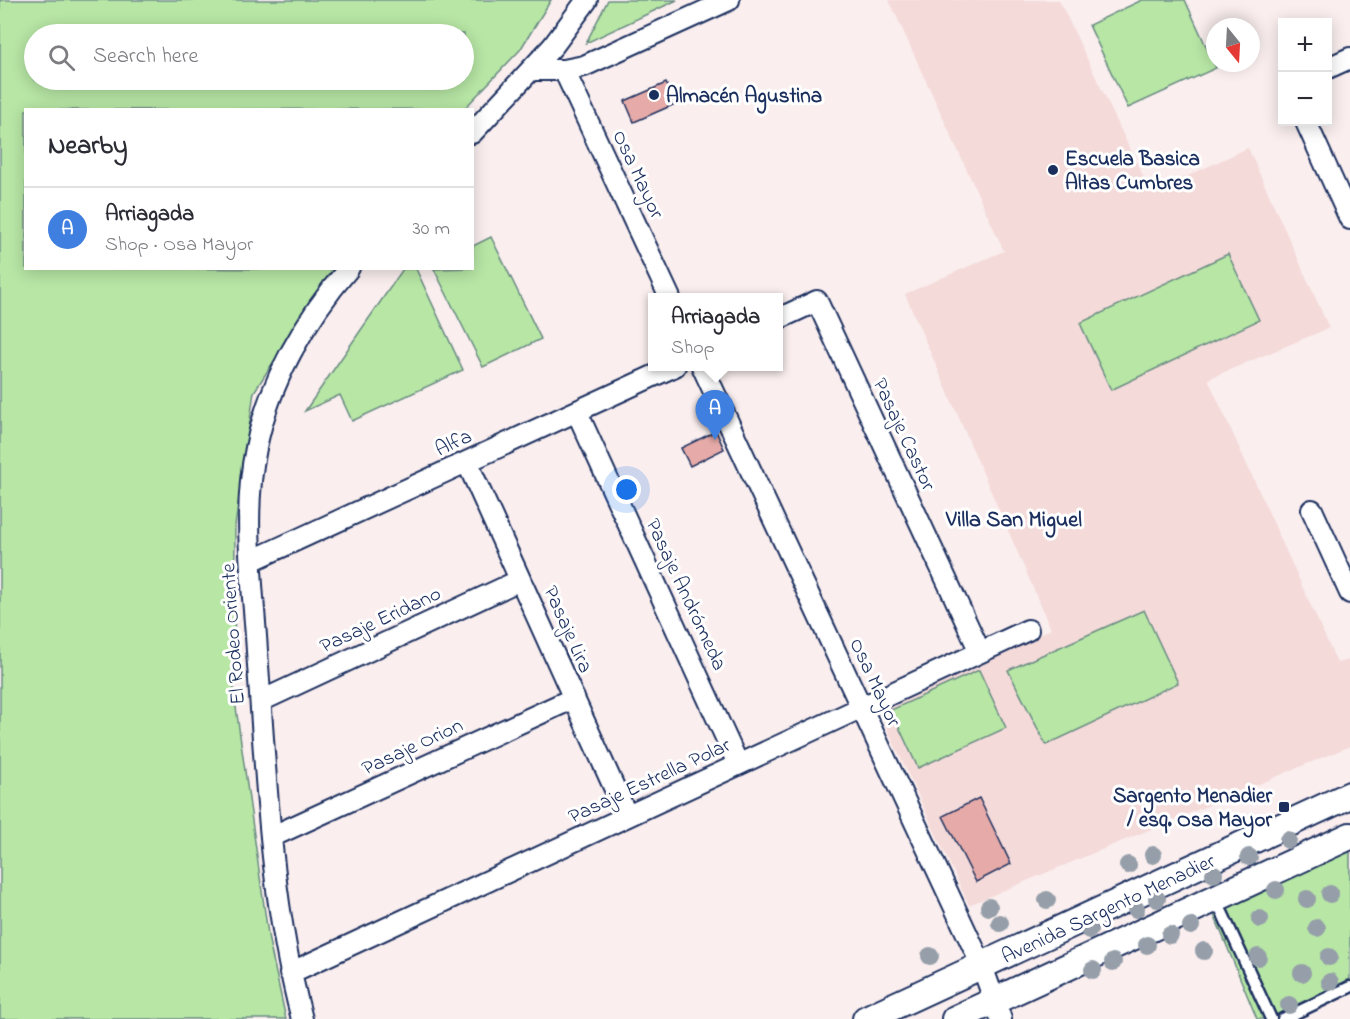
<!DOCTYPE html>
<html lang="en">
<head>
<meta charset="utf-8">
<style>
	:root { --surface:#fff; --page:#f2f2f3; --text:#2b2b33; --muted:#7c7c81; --line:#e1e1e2; --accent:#111827 }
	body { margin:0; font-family:"Indie Flower",sans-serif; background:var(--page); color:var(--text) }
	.controls { position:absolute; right:18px; top:18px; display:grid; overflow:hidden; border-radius:0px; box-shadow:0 3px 15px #0003 }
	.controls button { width:54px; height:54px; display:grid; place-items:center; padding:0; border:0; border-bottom:2px solid var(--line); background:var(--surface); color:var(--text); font:30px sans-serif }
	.compass { position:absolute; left:1206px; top:18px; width:54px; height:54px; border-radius:50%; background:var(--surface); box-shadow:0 3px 15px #0003; rotate:162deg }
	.you { position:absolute; left:627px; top:490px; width:21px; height:21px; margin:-15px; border:4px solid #fff; border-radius:50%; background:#1a73e8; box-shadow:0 0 0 9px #1a73e833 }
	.badge { display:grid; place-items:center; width:39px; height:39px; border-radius:50%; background:var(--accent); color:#fff; font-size:20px; font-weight:700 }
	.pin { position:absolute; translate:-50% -50px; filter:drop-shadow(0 2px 3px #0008) }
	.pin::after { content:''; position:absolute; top:32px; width:21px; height:18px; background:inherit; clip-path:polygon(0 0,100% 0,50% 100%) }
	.popup { position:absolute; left:648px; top:293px; width:135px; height:78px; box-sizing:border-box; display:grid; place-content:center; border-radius:0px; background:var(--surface); filter:drop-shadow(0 2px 4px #0005); font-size:20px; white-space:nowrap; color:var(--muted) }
	.popup b { font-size:22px; color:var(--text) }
	.popup::after { content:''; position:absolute; left:50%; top:100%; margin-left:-12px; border:12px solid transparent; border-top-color:var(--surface) }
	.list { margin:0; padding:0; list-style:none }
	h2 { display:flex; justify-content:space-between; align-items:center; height:78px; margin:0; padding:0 24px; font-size:26px }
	h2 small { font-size:20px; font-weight:400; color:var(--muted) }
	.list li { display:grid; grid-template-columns:39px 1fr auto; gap:18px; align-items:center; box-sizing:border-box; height:84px; padding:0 24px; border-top:2px solid var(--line) }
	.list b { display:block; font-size:22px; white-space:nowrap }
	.list p { margin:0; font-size:20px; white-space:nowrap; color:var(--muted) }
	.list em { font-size:20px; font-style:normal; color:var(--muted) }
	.icon { flex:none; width:33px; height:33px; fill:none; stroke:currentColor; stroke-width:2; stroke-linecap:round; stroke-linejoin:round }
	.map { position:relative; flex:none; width:1350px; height:1019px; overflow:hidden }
	.search { position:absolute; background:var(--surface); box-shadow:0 3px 15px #0003; left:24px; top:24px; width:450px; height:66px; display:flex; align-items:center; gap:15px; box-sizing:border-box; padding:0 21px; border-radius:33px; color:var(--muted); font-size:22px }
	.panel { position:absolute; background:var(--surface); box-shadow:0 3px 15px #0003; left:24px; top:108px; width:450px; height:162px; border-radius:0px }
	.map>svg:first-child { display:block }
	.built { fill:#f4dad9 }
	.green { fill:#b7e6a5; stroke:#698a82; stroke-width:1.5; fill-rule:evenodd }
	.building { fill:#e6aba8; stroke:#1b2f5e; stroke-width:1.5 }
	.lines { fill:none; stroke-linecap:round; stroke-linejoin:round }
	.service-casing { stroke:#1b2f5e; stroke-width:15 }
	.minor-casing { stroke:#1b2f5e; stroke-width:24 }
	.tertiary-casing { stroke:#1b2f5e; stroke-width:30 }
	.service { stroke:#fff; stroke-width:10 }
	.minor { stroke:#fff; stroke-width:20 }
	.tertiary { stroke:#fff; stroke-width:26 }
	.tree { fill:#959ea9 }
	.poi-dot { fill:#1b2f5e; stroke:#fff; stroke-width:2 }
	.labels { text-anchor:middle; stroke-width:6; stroke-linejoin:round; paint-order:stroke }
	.poi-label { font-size:21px; font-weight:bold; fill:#1b2f5e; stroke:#fff; text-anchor:start }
	.street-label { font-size:21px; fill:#1b2f5e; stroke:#fff }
	.neighbourhood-label { font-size:22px; font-weight:bold; fill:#1b2f5e; stroke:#fff }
</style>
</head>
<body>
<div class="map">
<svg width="1350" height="1019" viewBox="0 0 1350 1019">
	<rect width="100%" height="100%" fill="#faeeee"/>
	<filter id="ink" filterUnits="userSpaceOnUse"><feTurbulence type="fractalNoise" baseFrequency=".0167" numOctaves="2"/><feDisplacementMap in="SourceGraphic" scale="12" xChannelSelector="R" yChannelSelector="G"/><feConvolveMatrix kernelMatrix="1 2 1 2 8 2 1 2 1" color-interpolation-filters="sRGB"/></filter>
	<g filter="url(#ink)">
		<path class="built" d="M889,0H1059L1151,193L1248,148L1329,328L1208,379L1337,663L1350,660V746L969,905L878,709L1051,629L905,294L1004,251Z"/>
		<path class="green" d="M0,0H551L520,50L464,109L26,110V268L333,269L254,392L235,526L234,693L269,941L286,1019H0ZM34,34H464V80H34Z
			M608,0H677L586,43Z
			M1142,0H1185L1216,68L1128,108L1089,25Z
			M491,237L541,339L483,367L434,269L472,268L473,246Z
			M1228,254L1259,320L1111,390L1080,323Z
			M403,269H416L463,370L352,421L340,395L305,411Z
			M1144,610L1178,683L1046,745L1008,670Z
			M979,670L1006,728L918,768L891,710Z
			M1350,848V979L1267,1019H1257L1212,910Z"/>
		<path class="building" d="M666,83L675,104L634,122L625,101Z
			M716,431L724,449L690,466L681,448Z
			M979,798L1011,864L976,882L943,816Z"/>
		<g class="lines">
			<defs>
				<path id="service" d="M1216,899L1271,1019
					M1283,1019L1350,987"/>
				<path id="minor" d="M1328,68L1350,58
					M532,70H564L584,66L729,0
					M564,70L670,298
					M1306,122L1350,219
					M472,133L553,46L587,0
					M778,319L817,301L980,652
					M702,366L982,966L1001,1019
					M577,412L738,764
					M467,462L627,816
					M1312,510L1350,593
					M251,561L675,366
					M261,701L520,580
					M271,837L574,698
					M290,973L1028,630
					M302,1019C270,899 266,775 257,651C253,584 242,514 256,448C269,382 306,318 349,268"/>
				<path id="tertiary" d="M866,1019L1350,795
					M955,1019L1350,836"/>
			</defs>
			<use href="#service" class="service-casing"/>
			<use href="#minor" class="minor-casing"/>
			<use href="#tertiary" class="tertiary-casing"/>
			<use href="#service" class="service"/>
			<use href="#minor" class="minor"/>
			<use href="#tertiary" class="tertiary"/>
		</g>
		<g class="tree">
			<circle cx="1288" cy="840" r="9"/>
			<circle cx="1153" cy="855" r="9"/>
			<circle cx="1249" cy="857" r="9"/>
			<circle cx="1128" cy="865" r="9"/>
			<circle cx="1214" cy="874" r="9"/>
			<circle cx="1276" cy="890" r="9"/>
			<circle cx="1330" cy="894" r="9"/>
			<circle cx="1157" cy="899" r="9"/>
			<circle cx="1307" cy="899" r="9"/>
			<circle cx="1047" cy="900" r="9"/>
			<circle cx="989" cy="907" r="9"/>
			<circle cx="1136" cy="909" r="9"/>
			<circle cx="1260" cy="919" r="9"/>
			<circle cx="1000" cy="923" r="9"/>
			<circle cx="1191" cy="926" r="9"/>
			<circle cx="1317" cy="928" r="9"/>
			<circle cx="1089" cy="930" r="9"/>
			<circle cx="1170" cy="935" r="9"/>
			<circle cx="1147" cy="945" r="9"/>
			<circle cx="1204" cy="951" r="9"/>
			<circle cx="930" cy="956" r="9"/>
			<circle cx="1258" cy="957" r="9"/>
			<circle cx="1329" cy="957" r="9"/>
			<circle cx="1113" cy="962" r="9"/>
			<circle cx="1093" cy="970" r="9"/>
			<circle cx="1302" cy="973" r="9"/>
			<circle cx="1330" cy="982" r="9"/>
			<circle cx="1289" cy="1005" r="9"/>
		</g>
	</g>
	<g class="poi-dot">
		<circle cx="654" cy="95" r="6"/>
		<circle cx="1053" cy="170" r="6"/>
		<rect x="1278" y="801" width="12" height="12" rx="3"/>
	</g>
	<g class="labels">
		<g class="poi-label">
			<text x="666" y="102">Almacén Agustina</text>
			<text x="1065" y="165">Escuela Basica<tspan x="1065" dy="24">Altas Cumbres</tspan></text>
			<text x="1272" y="802" text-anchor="end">Sargento Menadier<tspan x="1272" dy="24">/ esq. Osa Mayor</tspan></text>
		</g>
		<g class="street-label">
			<text transform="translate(639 174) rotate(65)" y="7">Osa Mayor</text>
			<text transform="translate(905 434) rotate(65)" y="7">Pasaje Castor</text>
			<text transform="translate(453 442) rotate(-25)" y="7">Alfa</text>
			<text transform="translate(687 594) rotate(65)" y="7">Pasaje Andrómeda</text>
			<text transform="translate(380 619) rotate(-25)" y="7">Pasaje Eridano</text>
			<text transform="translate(569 629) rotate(66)" y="7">Pasaje Lira</text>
			<text transform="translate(232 634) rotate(-94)" y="7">El Rodeo Oriente</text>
			<text transform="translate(876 682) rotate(65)" y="7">Osa Mayor</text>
			<text transform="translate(412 746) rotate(-25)" y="7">Pasaje Orion</text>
			<text transform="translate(649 780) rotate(-25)" y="7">Pasaje Estrella Polar</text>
			<text transform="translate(1108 908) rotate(-25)" y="7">Avenida Sargento Menadier</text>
		</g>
		<g class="neighbourhood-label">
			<text x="1014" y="526">Villa San Miguel</text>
		</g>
	</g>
</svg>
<div class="controls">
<button>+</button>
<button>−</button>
</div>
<svg class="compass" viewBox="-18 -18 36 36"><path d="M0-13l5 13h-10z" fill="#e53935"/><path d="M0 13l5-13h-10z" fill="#7c7c81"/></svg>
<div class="you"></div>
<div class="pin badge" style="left:715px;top:440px;background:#3f7fe0">A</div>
<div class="popup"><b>Arriagada</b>Shop</div>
<div class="search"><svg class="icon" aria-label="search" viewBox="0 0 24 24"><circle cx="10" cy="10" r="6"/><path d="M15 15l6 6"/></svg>Search here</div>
<section class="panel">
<h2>Nearby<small></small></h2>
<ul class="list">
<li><span class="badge" style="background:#3f7fe0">A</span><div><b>Arriagada</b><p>Shop · Osa Mayor</p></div><em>30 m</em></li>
</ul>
</section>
</div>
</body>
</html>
